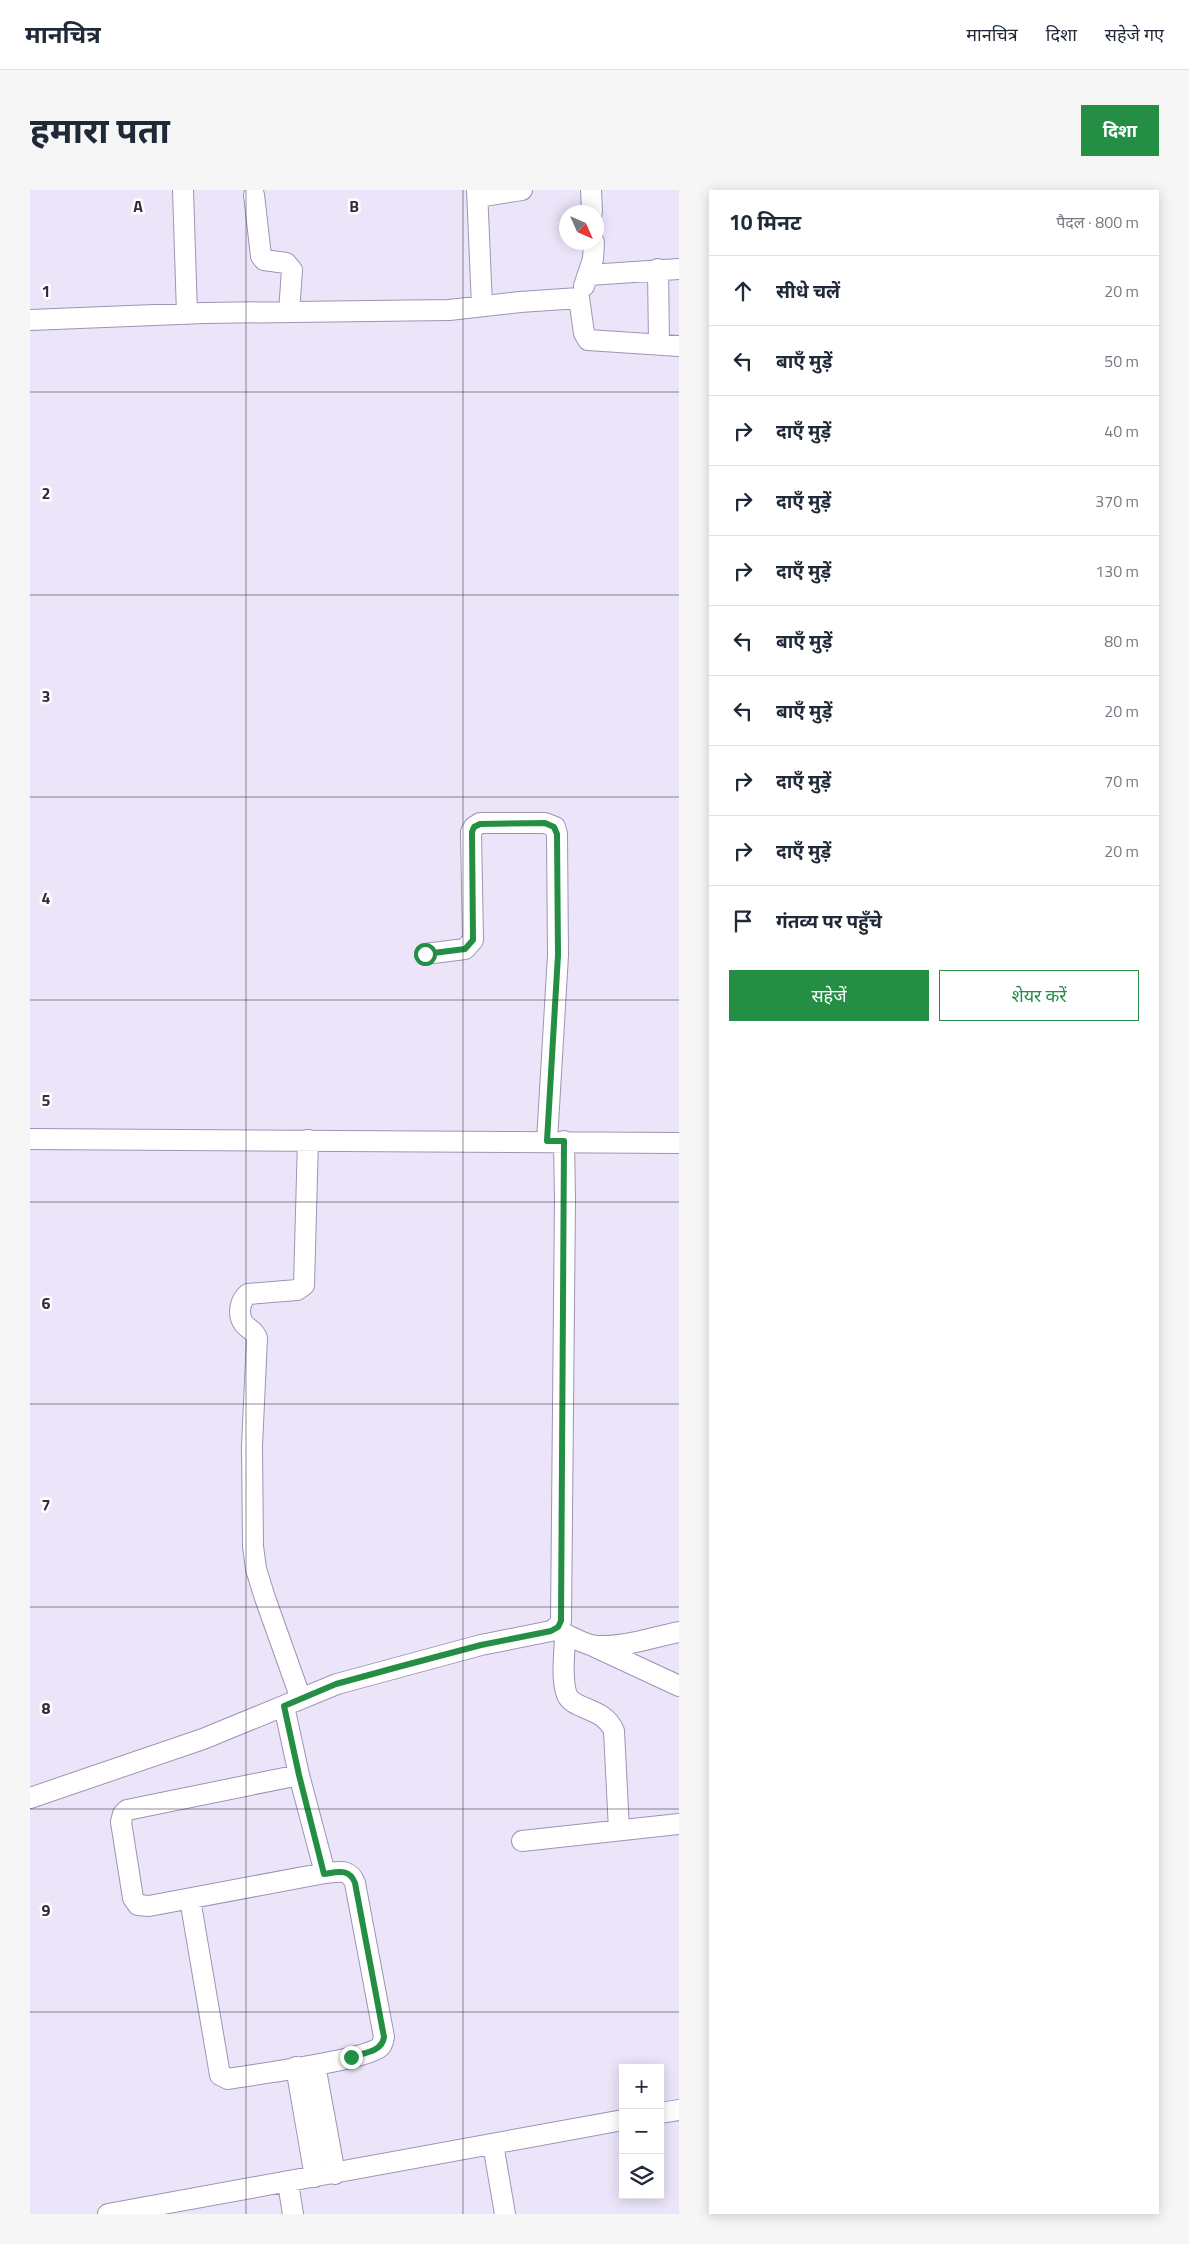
<!DOCTYPE html>
<html lang="hi">
<head>
<meta charset="utf-8">
<style>
	:root { --surface:#fff; --page:#f6f6f7; --text:#1f2937; --muted:#747a83; --line:#e0e1e3; --accent:#248e45 }
	body { margin:0; font-family:"Titillium Web","Noto Sans Devanagari",sans-serif; background:var(--page); color:var(--text) }
	.controls { position:absolute; right:15px; bottom:15px; display:grid; overflow:hidden; border-radius:0px; box-shadow:0 2px 12px #0003 }
	.controls button { width:45px; height:45px; display:grid; place-items:center; padding:0; border:0; border-bottom:1px solid var(--line); background:var(--surface); color:var(--text); font:25px sans-serif }
	.compass { position:absolute; left:529px; top:15px; width:45px; height:45px; border-radius:50%; background:var(--surface); box-shadow:0 2px 12px #0003; rotate:135deg }
	.stop { position:absolute; width:15px; height:15px; margin:-11px; border:4px solid #248e45; border-radius:50%; background:#fff }
	.stop.end { background:#248e45; border-color:#fff; box-shadow:0 1px 5px #0008 }
	.list { margin:0; padding:0; list-style:none }
	h2 { display:flex; justify-content:space-between; align-items:center; height:65px; margin:0; padding:0 20px; font-size:21px }
	h2 small { font-size:16px; font-weight:400; color:var(--muted) }
	.list li { display:grid; grid-template-columns:32px 1fr auto; gap:15px; align-items:center; box-sizing:border-box; height:70px; padding:0 20px; border-top:1px solid var(--line) }
	.list b { display:block; font-size:19px; white-space:nowrap }
	.list em { font-size:16px; font-style:normal; color:var(--muted) }
	.actions { display:flex; gap:10px; padding:15px 20px }
	.actions a { flex:1; padding:11px 0; border:1px solid var(--accent); border-radius:0px; text-align:center; font-size:18px; color:var(--accent) }
	.actions .main { background:var(--accent); color:#fff }
	.icon { flex:none; width:28px; height:28px; fill:none; stroke:currentColor; stroke-width:2; stroke-linecap:round; stroke-linejoin:round }
	.map { position:relative; flex:none; width:649px; height:2024px; overflow:hidden; border-radius:0px }
	header { display:flex; align-items:center; gap:30px; box-sizing:border-box; height:70px; padding:0 25px; background:var(--surface); border-bottom:1px solid var(--line) }
	header strong { font-size:24px }
	nav { display:flex; gap:28px; margin-inline-start:auto; font-size:18px }
	.intro { display:flex; align-items:center; justify-content:space-between; box-sizing:border-box; height:120px; padding:0 30px }
	h1 { margin:0; font-size:35px }
	.button { padding:12px 22px; border-radius:0px; background:var(--accent); color:#fff; font-size:18px; font-weight:700 }
	main { display:flex; gap:30px; padding:0 30px }
	aside { flex:1; background:var(--surface); border-radius:0px; box-shadow:0 2px 12px #0003 }
	.map>svg:first-child { display:block }
	.lines { fill:none; stroke-linecap:round; stroke-linejoin:round }
	.minor-casing { stroke:#9f93b4; stroke-width:22 }
	.minor { stroke:#fff; stroke-width:20 }
	.route { stroke:#248e45; stroke-width:6 }
	.grid { fill:none; stroke:#312c3a; stroke-width:1; stroke-opacity:0.55 }
	.grid-label { font-size:16px; text-anchor:middle; font-weight:bold; fill:#312c3a; stroke:#fff; stroke-width:5; stroke-linejoin:round; paint-order:stroke }
</style>
</head>
<body>
<header>
<strong>मानचित्र</strong>
<nav><a>मानचित्र</a><a>दिशा</a><a>सहेजे गए</a></nav>
</header>
<div class="intro"><h1>हमारा पता</h1><a class="button">दिशा</a></div>
<main>
<div class="map">
<svg width="649" height="2024" viewBox="0 0 649 2024">
	<rect width="100%" height="100%" fill="#ece5fa"/>
	<g class="lines">
		<defs>
			<path id="minor" d="M153,0L157,124
				M447,0L452,116
				M561,0L562,22
				M224,5L231,66L234,70L256,73L262,80L259,122
				M448,7L492,0
				M628,79L629,154
				M559,85L649,79
				M554,96L563,69L564,52
				M0,130L174,123L419,120L490,112L549,108L554,143L558,150L649,156
				M395,764L435,759L443,750L441,642L444,637L450,633H515L525,637L527,644L528,765L517,951
				M0,949L649,953
				M526,1440C537,1444 549,1452 561,1455C587,1460 623,1447 649,1442
				M535,1444C535,1462 531,1484 536,1502C540,1521 573,1515 584,1541L589,1640
				M565,1457L649,1496
				M271,1509L235,1408L226,1379L223,1356L222,1256L227,1148C225,1141 218,1139 214,1134C207,1125 210,1110 218,1104L267,1100L274,1095L278,950
				M254,1516L269,1585L295,1683
				M0,1608L173,1549L307,1494L451,1455L521,1441L527,1437L531,1431L535,1009L534,951
				M492,1651L649,1634
				M160,1709L190,1885L198,1889C225,1884 333,1871 350,1857C353,1854 353,1851 354,1847L325,1693C319,1678 308,1682 295,1683L119,1716L108,1715L103,1708L91,1632L93,1624L97,1620L269,1585
				M285,1875L305,1984
				M266,1877L285,1987
				M630,1923L649,1920
				M463,1954L475,2024
				M258,1993L263,2024
				M78,2024L593,1930"/>
		</defs>
		<use href="#minor" class="minor-casing"/>
		<use href="#minor" class="minor"/>
	</g>
	<g class="lines">
		<path class="route" d="M321,1867C334,1863 352,1862 354,1847L325,1693C319,1678 308,1682 294,1684L269,1585L254,1516L306,1494L368,1477L451,1455L521,1441L528,1437L531,1431L534,951H517L528,765L527,644L524,637L515,633L450,634L444,637L442,642L443,750L435,759L395,764"/>
	</g>
	<path class="grid" d="M216,0V2024M433,0V2024M0,202H649M0,405H649M0,607H649M0,810H649M0,1012H649M0,1214H649M0,1417H649M0,1619H649M0,1822H649"/>
	<g class="grid-label">
		<text x="108" y="22">A</text>
		<text x="324" y="22">B</text>
		<text x="16" y="107">1</text>
		<text x="16" y="309">2</text>
		<text x="16" y="512">3</text>
		<text x="16" y="714">4</text>
		<text x="16" y="916">5</text>
		<text x="16" y="1119">6</text>
		<text x="16" y="1321">7</text>
		<text x="16" y="1524">8</text>
		<text x="16" y="1726">9</text>
	</g>
</svg>
<div class="controls">
<button>+</button>
<button>−</button>
<button><svg class="icon" aria-label="layers" viewBox="0 0 24 24"><path d="M12 4l9 5-9 5-9-5zM3 14l9 5 9-5"/></svg></button>
</div>
<svg class="compass" viewBox="-18 -18 36 36"><path d="M0-13l5 13h-10z" fill="#e53935"/><path d="M0 13l5-13h-10z" fill="#747a83"/></svg>
<div class="stop" style="left:395px;top:764px"></div>
<div class="stop end" style="left:321px;top:1867px"></div>
</div>
<aside>
<h2>10 मिनट<small>पैदल · 800 m</small></h2>
<ul class="list">
<li><svg class="icon" aria-label="ahead" viewBox="0 0 24 24"><path d="M12 20V5M6 11l6-6 6 6"/></svg><div><b>सीधे चलें</b></div><em>20 m</em></li>
<li><svg class="icon" aria-label="left" viewBox="0 0 24 24"><path d="M17 20v-9H6M10 6l-5 5 5 5"/></svg><div><b>बाएँ मुड़ें</b></div><em>50 m</em></li>
<li><svg class="icon" aria-label="right" viewBox="0 0 24 24"><path d="M7 20v-9h11M14 6l5 5-5 5"/></svg><div><b>दाएँ मुड़ें</b></div><em>40 m</em></li>
<li><svg class="icon" aria-label="right" viewBox="0 0 24 24"><path d="M7 20v-9h11M14 6l5 5-5 5"/></svg><div><b>दाएँ मुड़ें</b></div><em>370 m</em></li>
<li><svg class="icon" aria-label="right" viewBox="0 0 24 24"><path d="M7 20v-9h11M14 6l5 5-5 5"/></svg><div><b>दाएँ मुड़ें</b></div><em>130 m</em></li>
<li><svg class="icon" aria-label="left" viewBox="0 0 24 24"><path d="M17 20v-9H6M10 6l-5 5 5 5"/></svg><div><b>बाएँ मुड़ें</b></div><em>80 m</em></li>
<li><svg class="icon" aria-label="left" viewBox="0 0 24 24"><path d="M17 20v-9H6M10 6l-5 5 5 5"/></svg><div><b>बाएँ मुड़ें</b></div><em>20 m</em></li>
<li><svg class="icon" aria-label="right" viewBox="0 0 24 24"><path d="M7 20v-9h11M14 6l5 5-5 5"/></svg><div><b>दाएँ मुड़ें</b></div><em>70 m</em></li>
<li><svg class="icon" aria-label="right" viewBox="0 0 24 24"><path d="M7 20v-9h11M14 6l5 5-5 5"/></svg><div><b>दाएँ मुड़ें</b></div><em>20 m</em></li>
<li><svg class="icon" aria-label="arrive" viewBox="0 0 24 24"><path d="M6 21V4h12l-3 4 3 4H6"/></svg><div><b>गंतव्य पर पहुँचे</b></div></li>
</ul>
<div class="actions"><a class="main">सहेजें</a><a>शेयर करें</a></div>
</aside>
</main>
</body>
</html>
